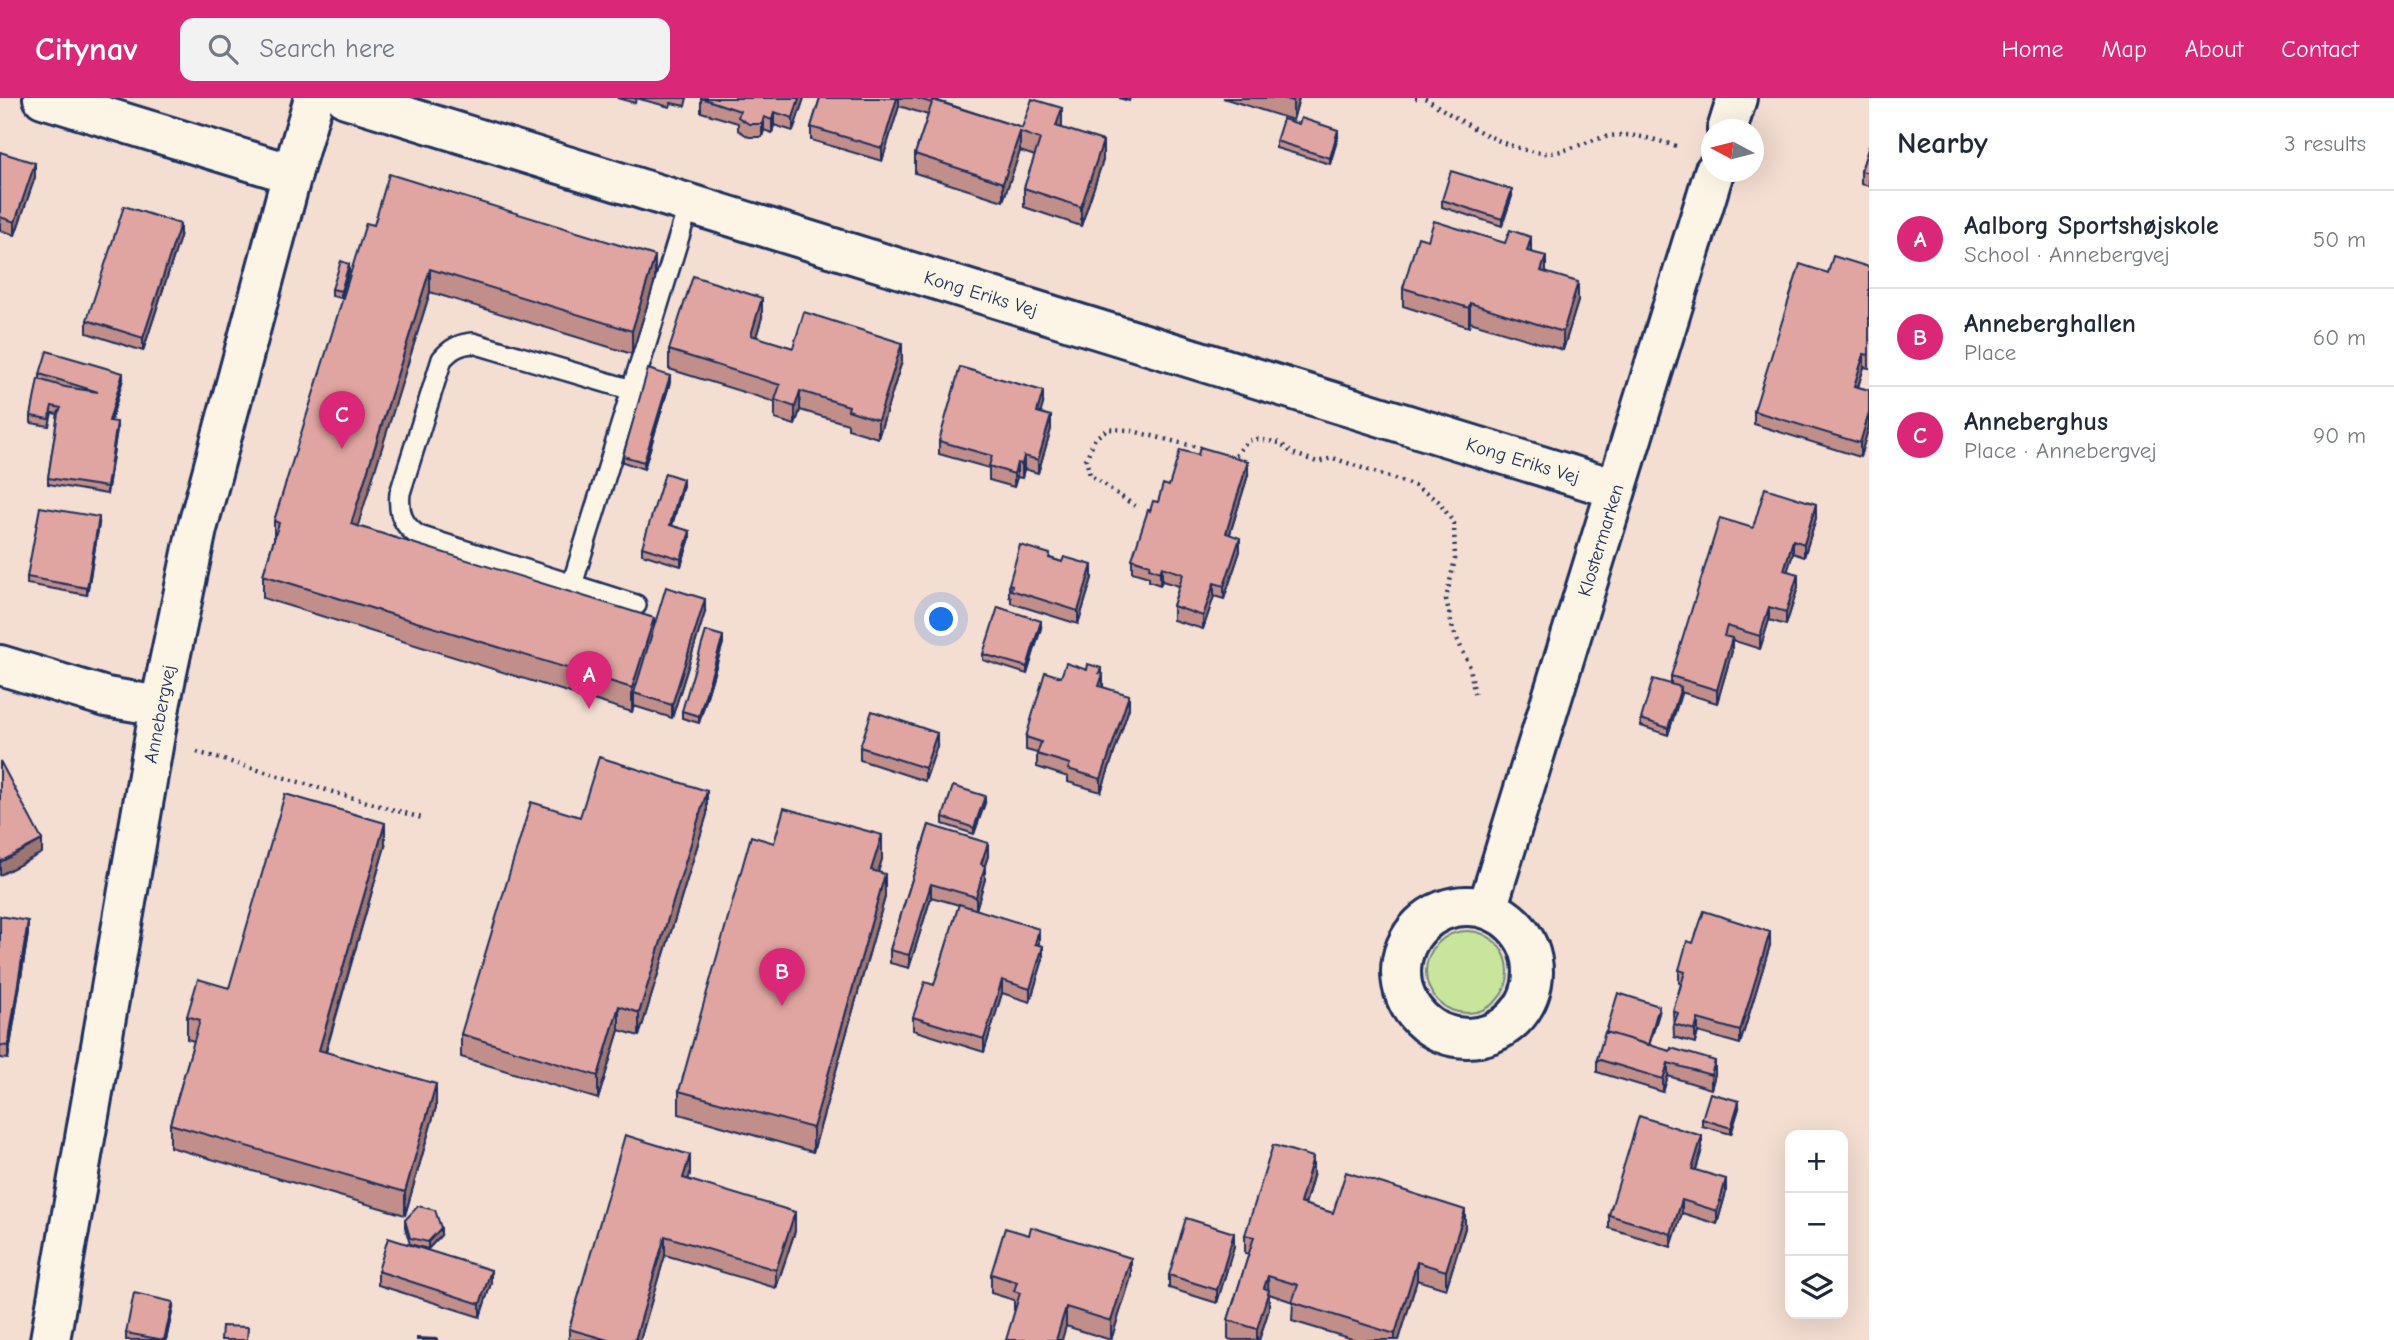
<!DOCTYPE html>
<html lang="en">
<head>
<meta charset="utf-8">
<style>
	:root { --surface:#fff; --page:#f2f2f3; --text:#1f2937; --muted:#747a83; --line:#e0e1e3; --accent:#db2777 }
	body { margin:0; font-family:"Comic Neue",sans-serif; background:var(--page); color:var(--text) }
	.controls { position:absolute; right:21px; bottom:21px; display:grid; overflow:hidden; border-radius:14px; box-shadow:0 7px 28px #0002 }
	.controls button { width:63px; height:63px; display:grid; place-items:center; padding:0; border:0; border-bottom:2px solid var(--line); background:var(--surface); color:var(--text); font:35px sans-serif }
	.compass { position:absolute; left:1701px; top:21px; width:63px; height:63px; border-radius:50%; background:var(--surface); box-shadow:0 7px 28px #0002; rotate:277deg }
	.you { position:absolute; left:942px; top:522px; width:24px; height:24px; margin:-18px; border:5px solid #fff; border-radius:50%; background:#1a73e8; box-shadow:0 0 0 10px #1a73e833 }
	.badge { display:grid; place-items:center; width:46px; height:46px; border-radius:50%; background:var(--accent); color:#fff; font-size:23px; font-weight:700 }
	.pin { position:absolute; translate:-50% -58px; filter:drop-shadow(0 2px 4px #0008) }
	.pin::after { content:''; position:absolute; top:37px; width:24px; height:21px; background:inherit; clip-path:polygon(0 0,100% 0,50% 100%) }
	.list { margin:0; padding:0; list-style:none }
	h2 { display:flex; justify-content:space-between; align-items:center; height:91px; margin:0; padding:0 28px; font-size:30px }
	h2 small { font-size:23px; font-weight:400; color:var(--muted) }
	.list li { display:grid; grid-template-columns:46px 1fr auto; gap:21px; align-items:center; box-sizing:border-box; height:98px; padding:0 28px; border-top:2px solid var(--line) }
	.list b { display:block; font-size:26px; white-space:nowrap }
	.list p { margin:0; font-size:23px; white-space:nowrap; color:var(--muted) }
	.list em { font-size:23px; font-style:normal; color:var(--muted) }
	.icon { flex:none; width:38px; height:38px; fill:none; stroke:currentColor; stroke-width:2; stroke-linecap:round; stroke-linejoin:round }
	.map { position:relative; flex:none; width:1869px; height:1242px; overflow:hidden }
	header { display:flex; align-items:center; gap:42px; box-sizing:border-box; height:98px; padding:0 35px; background:var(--accent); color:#fff }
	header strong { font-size:33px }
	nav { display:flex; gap:38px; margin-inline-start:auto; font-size:24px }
	.search { width:490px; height:63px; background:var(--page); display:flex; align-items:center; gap:18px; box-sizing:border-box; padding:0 24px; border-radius:14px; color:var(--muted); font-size:26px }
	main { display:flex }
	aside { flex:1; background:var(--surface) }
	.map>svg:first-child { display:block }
	.green { fill:#c9e59c; stroke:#728a7d; stroke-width:2 }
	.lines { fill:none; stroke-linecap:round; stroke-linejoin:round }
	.lane-casing { stroke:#1b2f5e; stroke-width:24 }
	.street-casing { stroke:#1b2f5e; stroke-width:44 }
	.secondary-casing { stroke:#1b2f5e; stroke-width:44 }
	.path { stroke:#1b2f5e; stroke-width:4.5; stroke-dasharray:2 5; stroke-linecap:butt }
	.lane { stroke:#fcf5e5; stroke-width:19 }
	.street { stroke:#fcf5e5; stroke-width:38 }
	.secondary { stroke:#fcf5e5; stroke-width:38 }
	.wall { fill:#c18e8a; stroke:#1b2f5e; stroke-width:2 }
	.shaded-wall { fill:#9d7471; stroke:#1b2f5e; stroke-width:2 }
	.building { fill:#e0a5a1; stroke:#1b2f5e; stroke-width:2 }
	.labels { text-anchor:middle; stroke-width:5; stroke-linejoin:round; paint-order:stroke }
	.street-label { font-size:19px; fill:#1b2f5e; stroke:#fcf5e5 }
</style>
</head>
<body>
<header>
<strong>Citynav</strong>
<div class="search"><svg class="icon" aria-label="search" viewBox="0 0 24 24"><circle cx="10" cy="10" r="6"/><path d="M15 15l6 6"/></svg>Search here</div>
<nav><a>Home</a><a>Map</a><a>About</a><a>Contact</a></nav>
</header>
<main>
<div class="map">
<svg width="1869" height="1242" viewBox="0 0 1869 1242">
	<rect width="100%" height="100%" fill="#f4ddd1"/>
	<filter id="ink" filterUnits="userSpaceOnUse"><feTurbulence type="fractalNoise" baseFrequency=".0143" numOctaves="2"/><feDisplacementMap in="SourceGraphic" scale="14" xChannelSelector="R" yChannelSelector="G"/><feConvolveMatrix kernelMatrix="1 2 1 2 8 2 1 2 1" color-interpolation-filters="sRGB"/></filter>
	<g filter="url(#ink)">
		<path class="green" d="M1426 874a41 41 0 1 1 82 0a41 41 0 1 1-82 0Z"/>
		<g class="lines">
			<defs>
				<path id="lane" d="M632,292L473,245C459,246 451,251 442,261L400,395C398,414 402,427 419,438L636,507
					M572,487L689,106"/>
				<path id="street" d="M43,0L292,76
					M346,0L1616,391
					M1727,32L1737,0
					M0,567L106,599L160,608
					M1401 874a66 66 0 1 1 132 0a66 66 0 1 1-132 0Z
					M1487,811L1714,74"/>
				<path id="secondary" d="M50,1242L160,608L197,431L292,76L314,0"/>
			</defs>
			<use href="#lane" class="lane-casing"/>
			<use href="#street" class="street-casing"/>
			<use href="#secondary" class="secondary-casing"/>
			<path class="path" d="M1415,0H1417
				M1425,0C1457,21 1508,55 1548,55C1568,54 1586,43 1605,39C1630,33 1656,42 1680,49
				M1230,359L1234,360L1247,343L1258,341L1280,345L1292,355L1317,364L1333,360L1415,388L1438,403L1454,425L1455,461L1446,501L1453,532L1470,569L1475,600
				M1135,408L1090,377L1086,361L1095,340L1108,331L1128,332L1205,351
				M197,654L425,721"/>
			<use href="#lane" class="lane"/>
			<use href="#street" class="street"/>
			<use href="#secondary" class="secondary"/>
		</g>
		<path class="wall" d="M617,0H687L685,8L671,5L670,9L636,0L635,5Z
			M701,0H804L793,33L774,27L772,35L764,32L762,39H749L738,32V25L701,14Z
			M820,0H939L938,3L1022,30H1062L1103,62L1081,128L1024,109V90L1035,58L1020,53L1003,103L915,75V56L928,17L899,8L882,63L811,42V29Z
			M1119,0H1130L1129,3Z
			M1223,0H1299L1293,22Z
			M1338,39L1330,66L1276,50V43Z
			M1869,48V88L1861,86V73Z
			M0,54L35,79L15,137L0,132Z
			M1512,98L1502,128L1442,109V102Z
			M374,127L655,182L632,256L430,194L357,428L654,530L705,514L672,620L634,608V607L632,614L263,500V477L274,441V423Z
			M180,139L143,253L87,235V222Z
			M1428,142L1531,154L1546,174L1578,203L1563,252L1470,224L1469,229L1403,208V190Z
			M1869,169V270L1864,269L1858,289L1869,292V328L1860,359L1754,326V313L1828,175Z
			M349,173L341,200L332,198V191Z
			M762,219L756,239L793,250L902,263L878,340L848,331V326L800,312L795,327L775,321V304L669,271V252Z
			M40,276L123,281L111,323L117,331L107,396L48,386V380L58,316L52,315L49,328L31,325V318L40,281Z
			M670,284L644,371L623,364V358Z
			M1043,306L1040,315L1051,331L1038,375L1024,371L1022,380L1017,379L1014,389L989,382V370L939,356V343Z
			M1248,377L1230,436L1240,453L1224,501L1214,498L1203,531L1173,522V508L1179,488L1162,483L1160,487L1149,483V479L1132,474V461L1158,404L1169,388Z
			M683,388L672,428L690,440L681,468L642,456V449Z
			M1816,420L1804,459L1793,455L1787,473L1798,489L1786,527L1769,522L1760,551L1732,542V553L1717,605L1681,594L1668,637L1641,628V621L1671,586V578L1753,430Z
			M99,426L87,497L27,486V479Z
			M1050,460L1062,464L1092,480L1078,526L1011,505V500L1009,499V486Z
			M1041,530L1027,576L983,562V556Z
			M723,545L699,625L682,620V613Z
			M1101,575L1103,589L1129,610L1101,694L1068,684V679L1037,669V655L1026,652V639L1061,579Z
			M937,648L925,683L860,662V649Z
			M985,705L974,736L943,726V719Z
			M707,716L639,938L619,932L598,1001L461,959V936L580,719Z
			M929,727L988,758L985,767V781L976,811L1039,844L1038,847L1043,861L1030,904L1002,895L984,954L913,932V919L934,887L959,807L931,799L909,870L890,865V852Z
			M774,745L882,761L878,774L885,799L813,1054L679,1016V993Z
			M385,748L326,954L436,1009L405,1117L170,1049V1026L194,943L187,941V918L229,890Z
			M0,818L28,836L8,961L0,960Z
			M1693,845L1770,847L1740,946L1698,934L1695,945L1674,939L1673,913L1681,886L1679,885V872Z
			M1659,915L1649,947L1715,976L1711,991L1668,978L1663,994L1597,974V961Z
			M1739,1010L1731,1036L1702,1028V1021Z
			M1702,1051L1696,1072L1726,1094L1717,1126L1682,1115L1671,1149L1609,1130V1117Z
			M690,1076L688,1081L795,1133L776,1190L665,1157L640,1242H569V1231Z
			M1313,1078L1305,1107L1333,1115L1465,1130L1446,1191L1417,1182L1399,1242H1355L1292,1223L1293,1204L1269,1196V1211L1259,1242H1232L1228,1241V1222L1249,1156L1245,1155V1137Z
			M405,1122L441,1137L428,1151L410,1146L405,1129Z
			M1234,1148L1217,1205L1169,1190V1177Z
			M378,1173L491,1185L480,1219L378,1187Z
			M991,1176L1131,1179L1111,1242L1014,1212V1202L991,1195Z
			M173,1210L166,1242H126V1235Z"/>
		<path class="shaded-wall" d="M799,0H804L793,33V20Z
			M897,0H899V8L882,63V50Z
			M1294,0H1299L1293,22V3Z
			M1062,10V29L1056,47V28Z
			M774,14V27L772,35V22Z
			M764,19V32L762,39V26Z
			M1338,32V39L1330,66V60Z
			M1020,34V53L1003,103V85Z
			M1103,43V62L1081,128V109Z
			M35,65V79L15,137V124Z
			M1512,92V98L1502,128V121Z
			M180,126V139L143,253V240Z
			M1531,139V157L1527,153Z
			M655,158V182L632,256V233Z
			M1546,158V177L1541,173Z
			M349,166V173L341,200V193Z
			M430,171V194L351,450V426Z
			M1578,184V203L1563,252V234Z
			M762,200V219L751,256V237Z
			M1470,205V224L1469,229V210Z
			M902,245V263L878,340V322Z
			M1864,256V269L1854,301V288Z
			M123,275V281L109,329V323Z
			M670,278V284L644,371V364Z
			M800,293V312L795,327V309Z
			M1043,293V306L1037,327V314Z
			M1869,315V328L1860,359V345Z
			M1051,318V331L1038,375V362Z
			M117,324V331L107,396V389Z
			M1024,358V371L1022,380V366Z
			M1248,363V377L1226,448V435Z
			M1017,365V379L1014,389V376Z
			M683,381V388L670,434V427Z
			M1816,406V420L1804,459V446Z
			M99,419V426L87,497V490Z
			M690,433V440L681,468V461Z
			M1240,440V453L1224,501V488Z
			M1793,442V455L1784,485V472Z
			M1092,467V480L1078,526V513Z
			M1162,469V483L1160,487V474Z
			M1798,476V489L1786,527V514Z
			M1214,485V498L1203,531V518Z
			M705,501V514L672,620V607Z
			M1769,509V522L1760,551V538Z
			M654,520V543L634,595V607L632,614V590Z
			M1041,523V530L1027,576V569Z
			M723,538V545L699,625V618Z
			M1732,540V553L1717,605V592Z
			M1101,570V583L1103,576V589L1099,601V575Z
			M1681,589V596L1668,637V630Z
			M1129,597V610L1101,694V681Z
			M937,635V648L925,683V670Z
			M707,693V716L639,938V915Z
			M985,698V705L974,736V730Z
			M385,725V748L319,976V952Z
			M882,737V761L871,796V772Z
			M42,742V755L0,777V764Z
			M988,745V758L981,779V766Z
			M985,768V781L976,812V799Z
			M885,776V799L813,1054V1030Z
			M931,786V799L909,870V857Z
			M28,823V836L8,961V948Z
			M1039,831V844L1035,859V846Z
			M1770,834V847L1740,946V933Z
			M1043,848V861L1030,904V891Z
			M1002,882V895L984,954V941Z
			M619,908V932L598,1001V978Z
			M1659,908V915L1647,954V947Z
			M1698,921V934L1695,945V932Z
			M1715,963V976L1711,991V977Z
			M1668,965V978L1663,994V981Z
			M436,986V1009L405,1117V1094Z
			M1739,1003V1010L1731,1036V1030Z
			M1702,1038V1051L1692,1084V1071Z
			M690,1057V1076L683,1098V1080Z
			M1313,1059V1078L1300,1124V1105Z
			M1726,1081V1094L1717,1126V1113Z
			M1682,1102V1115L1671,1149V1136Z
			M1465,1112V1130L1446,1191V1173Z
			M795,1114V1133L776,1190V1172Z
			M441,1130V1137L428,1151V1144Z
			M1234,1135V1148L1217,1205V1192Z
			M665,1138V1157L640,1242H635Z
			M1131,1160V1179L1111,1242V1223Z
			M1417,1164V1182L1399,1242H1395V1236Z
			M491,1172V1185L480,1219V1206Z
			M1268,1178L1269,1211L1259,1242H1257V1231L1264,1190Z
			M173,1204V1210L166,1242H164Z
			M1066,1209V1228L1062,1242H1056Z"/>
		<path class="building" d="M701,0H799L793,20L774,14L772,22L764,19L762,26H749L738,19L740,13Z
			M820,0H897L882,50L811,29Z
			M916,0H936L935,2H933L932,5Z
			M1283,0H1294L1293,3Z
			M1032,1L1062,10L1056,28L1103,43L1081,109L1024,90L1040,41L1020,34L1003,85L915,56L933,2L1022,30Z
			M1301,20L1338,32L1330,60L1276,43L1283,21L1299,26Z
			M1869,48V75L1861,73Z
			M0,54L35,65L15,124L0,119Z
			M1451,73L1512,92L1502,121L1442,102Z
			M389,76L655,158L632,233L430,171L351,426L654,520L632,590L263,477L279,425L274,423L366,125L374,127Z
			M124,108L180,126L143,240L87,222Z
			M1434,123L1505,145L1510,132L1531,139L1527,153L1546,158L1541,173L1578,184L1563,234L1470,205L1469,210L1403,190L1418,139L1428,142Z
			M1833,158L1869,169V257L1864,256L1854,288L1869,292V315L1860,345L1754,313L1800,166L1828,175Z
			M341,163L349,166L341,193L332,191Z
			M693,178L762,200L751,237L793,250L804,214L902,245L878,322L848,312L849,308L800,293L795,309L775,302L780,287L669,252Z
			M47,253L123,275L109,323L117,324L107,389L48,380L58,315L61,310L52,308L49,321L31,318L38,281L65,289L98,294L40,276Z
			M960,269L1043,293L1037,314L1051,318L1038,362L1024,358L1022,366L1017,365L1014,376L989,368L992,358L939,343Z
			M648,271L670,278L644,364L623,358Z
			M1200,349L1248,363L1226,435L1240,440L1224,488L1214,485L1203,518L1173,508L1183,476L1162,469L1160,474L1149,470L1150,467L1132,461L1148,412L1150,413L1153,403L1158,404L1163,386L1169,388L1180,352L1198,357Z
			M665,375L683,381L670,427L690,433L681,461L642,449Z
			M1765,390L1816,406L1804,446L1793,442L1784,472L1798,476L1786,514L1769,509L1760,538L1727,528L1724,538L1732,540L1717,592L1671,578L1720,420L1753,430Z
			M40,409L99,419L87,490L27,479Z
			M1020,447L1050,456L1049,460L1062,464L1064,459L1092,467L1078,513L1011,492L1012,487L1009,486Z
			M666,489L705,501L672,607L634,595Z
			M998,509L1041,523L1027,569L983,556Z
			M706,533L723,538L699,618L682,613Z
			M1066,565L1087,572L1088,566L1101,570L1099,575L1103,576L1099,588L1129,597L1101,681L1068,671L1070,666L1037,656L1041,644L1026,639L1045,574L1061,579Z
			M1653,581L1681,589L1668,630L1641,621Z
			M872,613L937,635L925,670L860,649Z
			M599,659L707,693L639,915L619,908L598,978L461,936L531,704L580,719Z
			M0,663L42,742L0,764Z
			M953,688L985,698L974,730L943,719Z
			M285,696L385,725L319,952L436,986L405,1094L170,1026L200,922L187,918L198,881L229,890Z
			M784,710L882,737L871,772L885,776L813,1030L679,993L751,738L774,745Z
			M929,727L988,745L981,766L985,768L976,799L931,786L909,857L890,852Z
			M959,806L1039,831L1035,846L1043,848L1030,891L1002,882L984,941L913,919L925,884L934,887Z
			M1704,813L1770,834L1740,933L1698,921L1695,932L1674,926L1678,915L1673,913L1685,874L1679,872L1687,843L1693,845Z
			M0,818L28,823L8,948L0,947Z
			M1618,895L1659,908L1648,947L1606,934Z
			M1605,934L1670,953L1671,950L1715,963L1711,977L1668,965L1663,981L1597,961Z
			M1710,995L1739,1003L1731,1030L1702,1021Z
			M1639,1018L1702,1038L1692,1071L1726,1081L1717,1113L1682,1102L1671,1136L1609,1117Z
			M625,1037L690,1057L683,1080L795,1114L776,1172L665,1138L635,1242H608L569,1231Z
			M1273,1047L1313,1059L1300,1105L1333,1115L1346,1074L1465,1112L1446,1173L1417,1164L1395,1236L1292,1204L1298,1187L1268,1178L1264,1190L1269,1192L1257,1231L1228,1222L1254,1139L1245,1137Z
			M418,1108L435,1112L441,1130L428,1144L410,1140L405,1122Z
			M1186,1120L1234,1135L1217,1192L1169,1177Z
			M1031,1129L1131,1160L1111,1223L1066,1209L1056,1242H1006L1020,1195L1014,1193L1017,1184L991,1176L1005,1130L1029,1137Z
			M388,1140L491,1172L480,1206L378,1173Z
			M134,1195L173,1204L164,1242L126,1235Z
			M222,1228L248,1229L247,1242H221Z
			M417,1240L437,1241V1242H417Z"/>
	</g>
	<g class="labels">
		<g class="street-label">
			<text transform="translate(981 195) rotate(17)" y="7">Kong Eriks Vej</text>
			<text transform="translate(1523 362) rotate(17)" y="7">Kong Eriks Vej</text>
			<text transform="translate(1600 442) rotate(-73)" y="7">Klostermarken</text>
			<text transform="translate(159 616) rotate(-79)" y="7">Annebergvej</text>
		</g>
	</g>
</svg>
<div class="controls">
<button>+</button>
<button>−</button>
<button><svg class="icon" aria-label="layers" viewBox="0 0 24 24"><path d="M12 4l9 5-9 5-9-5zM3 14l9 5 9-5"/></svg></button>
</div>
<svg class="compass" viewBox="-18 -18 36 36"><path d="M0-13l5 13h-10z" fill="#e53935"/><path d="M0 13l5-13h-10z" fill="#747a83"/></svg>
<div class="you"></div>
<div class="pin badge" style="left:589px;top:611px">A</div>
<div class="pin badge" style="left:782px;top:908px">B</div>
<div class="pin badge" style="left:342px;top:351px">C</div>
</div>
<aside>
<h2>Nearby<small>3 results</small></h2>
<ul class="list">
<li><span class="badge">A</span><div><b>Aalborg Sportshøjskole</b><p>School · Annebergvej</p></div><em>50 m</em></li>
<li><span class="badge">B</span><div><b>Anneberghallen</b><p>Place</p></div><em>60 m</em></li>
<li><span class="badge">C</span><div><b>Anneberghus</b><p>Place · Annebergvej</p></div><em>90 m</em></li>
</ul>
</aside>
</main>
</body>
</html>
